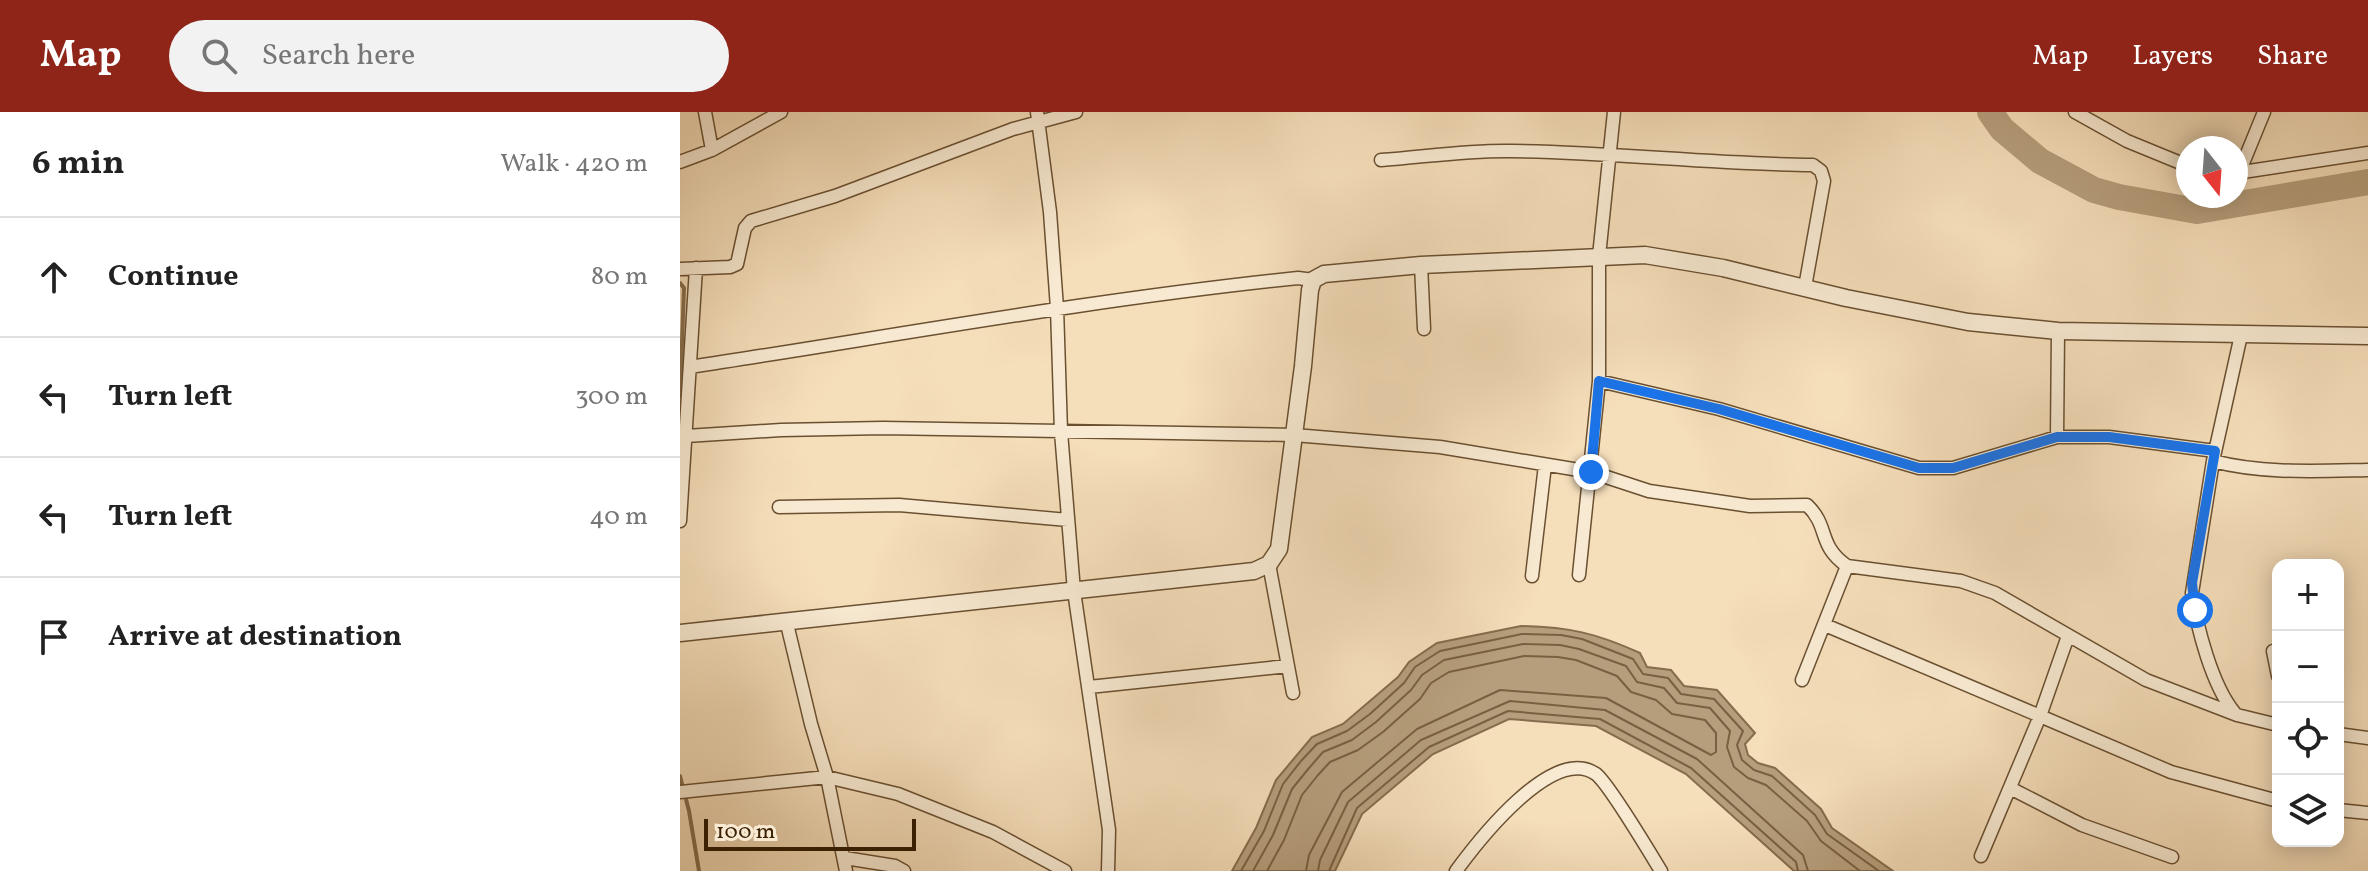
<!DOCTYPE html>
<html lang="en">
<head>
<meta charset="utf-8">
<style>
	:root { --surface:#fff; --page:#f2f2f2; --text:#222; --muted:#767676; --line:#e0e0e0; --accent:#8f2418 }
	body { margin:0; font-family:Vollkorn,serif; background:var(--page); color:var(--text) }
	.controls { position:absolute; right:24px; bottom:24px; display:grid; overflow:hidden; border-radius:16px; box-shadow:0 4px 20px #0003 }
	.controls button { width:72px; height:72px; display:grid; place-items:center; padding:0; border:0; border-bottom:2px solid var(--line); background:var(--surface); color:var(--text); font:40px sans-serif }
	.compass { position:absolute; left:1496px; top:24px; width:72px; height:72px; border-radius:50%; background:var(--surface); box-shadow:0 4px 20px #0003; rotate:163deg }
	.scale { position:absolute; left:24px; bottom:20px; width:212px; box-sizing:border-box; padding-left:8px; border:4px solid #3c2103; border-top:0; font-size:22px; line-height:28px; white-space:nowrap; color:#3c2103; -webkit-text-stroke:6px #f8ead2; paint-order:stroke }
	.stop { position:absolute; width:24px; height:24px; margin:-18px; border:6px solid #1a73e8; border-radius:50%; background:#fff }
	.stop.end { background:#1a73e8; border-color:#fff; box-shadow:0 2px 8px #0008 }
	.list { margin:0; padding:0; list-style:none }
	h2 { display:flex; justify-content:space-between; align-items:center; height:104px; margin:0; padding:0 32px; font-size:34px }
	h2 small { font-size:26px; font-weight:400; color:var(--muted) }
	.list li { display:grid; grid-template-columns:52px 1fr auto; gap:24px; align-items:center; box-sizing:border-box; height:120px; padding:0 32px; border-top:2px solid var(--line) }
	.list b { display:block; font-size:30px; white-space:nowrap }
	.list em { font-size:26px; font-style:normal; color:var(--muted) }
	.icon { flex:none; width:44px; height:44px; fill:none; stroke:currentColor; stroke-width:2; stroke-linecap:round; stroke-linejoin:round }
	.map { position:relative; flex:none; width:1688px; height:759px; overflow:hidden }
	header { display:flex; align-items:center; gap:48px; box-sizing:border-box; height:112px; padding:0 40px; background:var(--accent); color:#fff }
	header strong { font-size:38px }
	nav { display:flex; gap:44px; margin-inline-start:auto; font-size:28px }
	.search { width:560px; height:72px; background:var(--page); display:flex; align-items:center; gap:20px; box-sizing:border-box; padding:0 28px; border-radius:44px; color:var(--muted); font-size:30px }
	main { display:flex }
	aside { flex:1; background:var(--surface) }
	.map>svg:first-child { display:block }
	.water { fill:#b69e7c; stroke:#856c4c; stroke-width:2 }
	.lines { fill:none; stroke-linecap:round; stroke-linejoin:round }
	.shore { stroke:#796040; stroke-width:2 }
	.stream { stroke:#856c4c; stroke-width:4 }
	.river { stroke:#b69e7c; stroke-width:26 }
	.minor-casing { stroke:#6a5031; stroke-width:15 }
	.tertiary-casing { stroke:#6a5031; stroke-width:19 }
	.minor { stroke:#f8ead2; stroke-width:12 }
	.tertiary { stroke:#f8ead2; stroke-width:16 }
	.route { stroke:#1a73e8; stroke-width:10 }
</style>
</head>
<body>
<header>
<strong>Map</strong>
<div class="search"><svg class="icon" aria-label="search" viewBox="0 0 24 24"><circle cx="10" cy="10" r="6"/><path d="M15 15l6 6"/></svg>Search here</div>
<nav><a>Map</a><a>Layers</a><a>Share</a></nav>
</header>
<main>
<aside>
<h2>6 min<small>Walk · 420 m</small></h2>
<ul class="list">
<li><svg class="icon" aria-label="ahead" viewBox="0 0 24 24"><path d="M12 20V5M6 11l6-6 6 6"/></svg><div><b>Continue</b></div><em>80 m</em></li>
<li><svg class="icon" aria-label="left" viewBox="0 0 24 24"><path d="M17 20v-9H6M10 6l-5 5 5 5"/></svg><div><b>Turn left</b></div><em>300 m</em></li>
<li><svg class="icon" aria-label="left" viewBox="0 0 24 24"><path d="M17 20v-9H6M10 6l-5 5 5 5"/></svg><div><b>Turn left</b></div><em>40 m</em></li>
<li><svg class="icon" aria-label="arrive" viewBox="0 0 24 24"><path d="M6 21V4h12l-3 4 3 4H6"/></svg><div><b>Arrive at destination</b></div></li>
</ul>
</aside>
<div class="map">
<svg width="1688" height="759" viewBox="0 0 1688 759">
	<rect width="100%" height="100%" fill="#f5deba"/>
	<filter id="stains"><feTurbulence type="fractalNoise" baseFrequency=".0025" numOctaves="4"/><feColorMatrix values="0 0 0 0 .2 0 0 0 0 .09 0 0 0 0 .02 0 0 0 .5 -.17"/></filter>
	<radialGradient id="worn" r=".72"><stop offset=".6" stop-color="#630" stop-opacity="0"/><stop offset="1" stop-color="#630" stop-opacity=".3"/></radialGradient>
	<path class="water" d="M841,514C889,515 916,521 960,541L967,555L991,558L1004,574L1037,578L1075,621L1065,632L1068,643L1078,651L1095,656L1141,697L1152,716L1213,759H1114L1006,662L916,614L829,607L753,642L682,702L655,759H552L576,716L596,668L632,625L663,612L718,565L729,550L757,531Z"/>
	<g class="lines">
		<path class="shore" d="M561,759L584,719L603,672L621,649L637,632L667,619L690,602L724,571L735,555L760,539L842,522L881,523L902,527L953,547L963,562L988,566L1001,582L1034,587L1063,619L1057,633L1062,648L1074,658L1092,664L1135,703L1147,722L1199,759
			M573,759L593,723L612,677L629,656L643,640L672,628L696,610L731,578L742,563L764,548L843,532L880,533L899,537L946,554L957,570L984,576L997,591L1030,596L1050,619L1047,635L1054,655L1068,666L1086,673L1127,709L1141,729L1180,759
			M587,759L604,728L622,683L638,663L650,650L678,638L703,620L740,587L751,571L769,560L844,544L878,545L896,548L937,564L951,580L976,588L992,602L1025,608L1036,621V640L1031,643L926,586L820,578L737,617L662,680L629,743L626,759
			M638,759L640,748L668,690L741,628L830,589L925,598L1017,647L1123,743L1128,759
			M649,759L677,696L749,635L828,599L920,607L1011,656L1116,750L1118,759"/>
		<path class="stream" d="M0,171L4,176L0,285
			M0,664L9,699L19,759"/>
		<path class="river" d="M1310,0L1322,17L1360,49L1414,78L1439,85L1517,99L1688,70"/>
		<defs>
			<path id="minor" d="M25,0L32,38
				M357,0L370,100L377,196L381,320L394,479L429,718L428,759
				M1395,0L1447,29L1508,54
				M701,48C744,45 788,38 831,39C931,40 1032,52 1133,53L1141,59L1144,69L1125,175
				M0,50L32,38L101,0
				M1556,61L1688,41
				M1559,61L1584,0
				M741,153L744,217
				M0,157L50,155L57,152L65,116L71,109L155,84L333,17L396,0
				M1561,223L1533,349C1582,362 1638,359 1688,358
				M10,255C213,224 414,187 618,166L633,168
				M919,269L1039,297L1239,356H1273L1377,325H1429L1535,339
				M6,324L101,318L203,316L614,323L760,335L911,360L969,379L1070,394L1127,393C1150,415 1137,433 1167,454L1281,469L1315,481L1466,568L1557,603L1598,613
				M1377,325L1378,219
				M1533,349L1512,481C1517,516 1532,573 1554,600
				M99,395L219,393L388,408
				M0,409L16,156
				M589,452L613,581
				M899,463L919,269V144L934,0
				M852,464L865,353
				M107,512L131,612L147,665L166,759
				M1145,513L1360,604L1388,524
				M1593,539L1598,564
				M1122,568L1167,454
				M409,575L608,554
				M1658,622L1688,626
				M1330,676L1402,713L1492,745
				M0,680L147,665L218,682L313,720L385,759
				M1658,698L1688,701
				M1301,744L1360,604L1491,660L1598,689
				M165,746L215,754L224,759
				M776,759C798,729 873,632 916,662C929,672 970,741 981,759"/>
			<path id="tertiary" d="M0,521L574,459L589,452L599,437L623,254L630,178L633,168L644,162L741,153L965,143L1043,156L1166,186L1288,210L1378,219L1688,224"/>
		</defs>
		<use href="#minor" class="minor-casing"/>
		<use href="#tertiary" class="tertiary-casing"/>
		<use href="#minor" class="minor"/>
		<use href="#tertiary" class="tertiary"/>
	</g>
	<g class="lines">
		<path class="route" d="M911,360L919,269L1039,297L1239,356H1273L1377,325H1429L1535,339L1512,471L1515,498"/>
	</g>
	<rect width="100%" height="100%" filter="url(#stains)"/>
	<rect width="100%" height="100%" fill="url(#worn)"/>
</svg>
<div class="controls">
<button>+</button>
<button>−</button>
<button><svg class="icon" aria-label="locate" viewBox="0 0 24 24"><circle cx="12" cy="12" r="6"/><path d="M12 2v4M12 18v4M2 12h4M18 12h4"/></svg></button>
<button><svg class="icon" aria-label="layers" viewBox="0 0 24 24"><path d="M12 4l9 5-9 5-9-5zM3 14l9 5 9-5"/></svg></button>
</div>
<svg class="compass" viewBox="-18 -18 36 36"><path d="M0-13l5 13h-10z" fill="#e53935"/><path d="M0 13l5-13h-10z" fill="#767676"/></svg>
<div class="scale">100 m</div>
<div class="stop" style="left:1515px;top:498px"></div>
<div class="stop end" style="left:911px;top:360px"></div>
</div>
</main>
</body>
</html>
